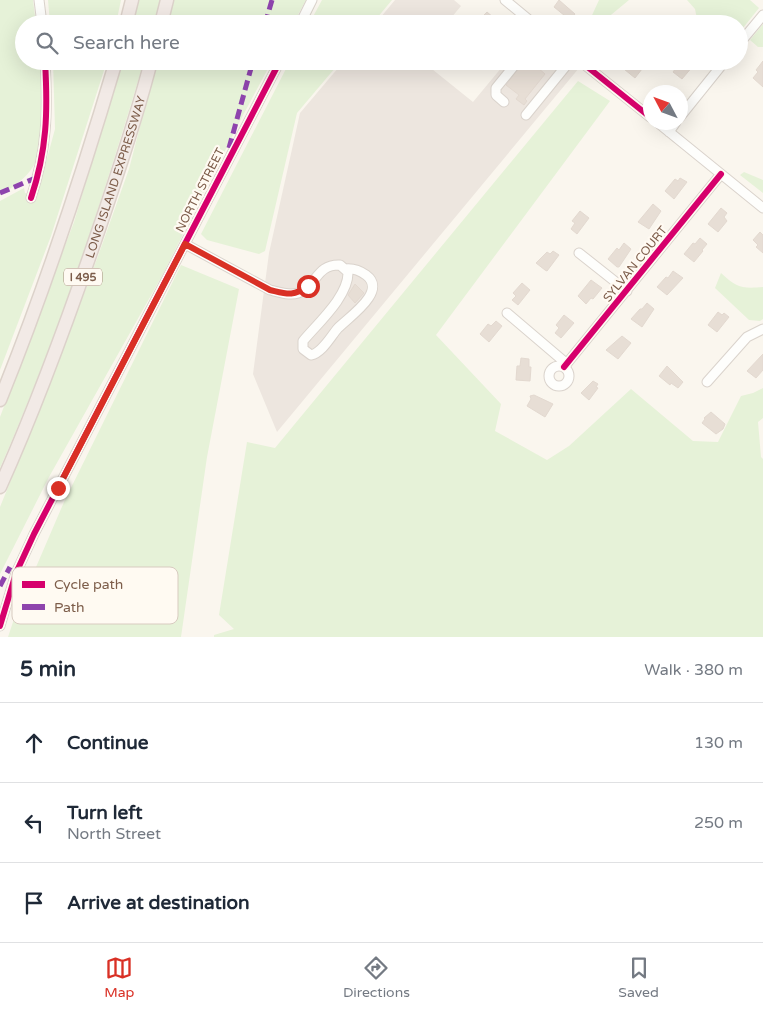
<!DOCTYPE html>
<html lang="en">
<head>
<meta charset="utf-8">
<style>
	:root { --surface:#fff; --page:#f2f2f3; --text:#1f2937; --muted:#747a83; --line:#e0e1e3; --accent:#d93025 }
	body { margin:0; font-family:"Varela Round",sans-serif; background:var(--page); color:var(--text) }
	.compass { position:absolute; left:643px; top:85px; width:45px; height:45px; border-radius:50%; background:var(--surface); box-shadow:0 5px 20px #0002; rotate:311deg }
	.stop { position:absolute; width:15px; height:15px; margin:-11px; border:4px solid #d93025; border-radius:50%; background:#fff }
	.stop.end { background:#d93025; border-color:#fff; box-shadow:0 1px 5px #0008 }
	.list { margin:0; padding:0; list-style:none }
	h2 { display:flex; justify-content:space-between; align-items:center; height:65px; margin:0; padding:0 20px; font-size:21px }
	h2 small { font-size:16px; font-weight:400; color:var(--muted) }
	.list li { display:grid; grid-template-columns:32px 1fr auto; gap:15px; align-items:center; box-sizing:border-box; height:80px; padding:0 20px; border-top:1px solid var(--line) }
	.list b { display:block; font-size:19px; white-space:nowrap }
	.list p { margin:0; font-size:16px; white-space:nowrap; color:var(--muted) }
	.list em { font-size:16px; font-style:normal; color:var(--muted) }
	.icon { flex:none; width:28px; height:28px; fill:none; stroke:currentColor; stroke-width:2; stroke-linecap:round; stroke-linejoin:round }
	.map { position:relative; flex:none; width:763px; height:637px; overflow:hidden }
	.search { position:absolute; background:var(--surface); box-shadow:0 5px 20px #0002; left:15px; right:15px; top:15px; height:55px; display:flex; align-items:center; gap:12px; box-sizing:border-box; padding:0 18px; border-radius:28px; color:var(--muted); font-size:19px }
	.sheet { height:305px; background:var(--surface) }
	nav { display:flex; justify-content:space-around; align-items:center; box-sizing:border-box; height:70px; border-top:1px solid var(--line); background:var(--surface); font-size:14px; color:var(--muted) }
	nav a { display:grid; justify-items:center; gap:2px }
	nav .on { color:var(--accent) }
	.map>svg:first-child { display:block }
	.industrial { fill:#ede6df }
	.green { fill:#e6f2d8 }
	.building { fill:#e7ded5; stroke:#e3d9d0 }
	.lines { fill:none; stroke-linecap:round; stroke-linejoin:round }
	.minor-casing { stroke:#dad3cc; stroke-width:11 }
	.highway-casing { stroke:#dcd2ca; stroke-width:15 }
	.minor { stroke:#fefefc; stroke-width:9 }
	.highway { stroke:#f2eae6; stroke-width:12 }
	.quiet { stroke:#8e44ad; stroke-width:5; stroke-dasharray:10 5; stroke-linecap:butt }
	.cycleway-casing { stroke:#fffaf2; stroke-width:9 }
	.cycleway { stroke:#d6006c; stroke-width:6 }
	.route { stroke:#d93025; stroke-width:6 }
	.labels { text-anchor:middle; stroke-width:4.5; stroke-linejoin:round; paint-order:stroke }
	.shield { fill:#fffaf2; stroke:#a48c7c; stroke-width:1 }
	.shield-label { font-size:11px; font-weight:bold; fill:#7d5d4a }
	.street-label { font-size:12px; fill:#7d5d4a; stroke:#fffaf2 }
	.key { fill:#fffaf2; stroke:#d8cbc0; stroke-width:1 }
	.key-label { font-size:14px; fill:#7d5d4a }
</style>
</head>
<body>
<div class="map">
<svg width="763" height="637" viewBox="0 0 763 637">
	<rect width="100%" height="100%" fill="#faf6ee"/>
	<path class="industrial" d="M395,0H454L461,6L446,24H375Z
		M344,61H422L473,102L507,61H571L579,68L277,432L253,374L269,253L300,113Z"/>
	<path class="green" d="M0,0H33L36,24H24V61H40L41,73C41,96 45,147 34,165C26,179 13,187 0,195Z
		M48,0H121L116,24H50Z
		M138,0H161L155,24H132Z
		M173,0H306L293,24H167Z
		M322,0H392L372,24H309Z
		M599,0H629L600,24H588Z
		M687,0H750L759,8L739,33V24H698L695,9Z
		M763,24V47H758L750,40Z
		M53,61H107L51,236L0,370V201L24,188L25,193L37,195L55,129Z
		M122,61H144C103,199 58,337 0,468V417L74,222Z
		M157,61H272L241,119L163,274L49,477L0,574V507L54,374L98,256L129,169Z
		M290,61H341L297,113L265,251L259,254L207,240L201,234Z
		M578,81L610,101L436,335L501,404L495,431L547,460L569,446L631,389L693,441L718,442L741,396L753,393L763,388V418L758,422L761,457L763,459V637H214V635L234,629L219,615L247,442L275,448Z
		M744,172L763,180V193L740,175Z
		M181,265L239,289L207,457L181,637H8L15,616L64,502Z
		M721,273C736,287 741,289 763,287V319L760,321L749,320L715,288Z"/>
	<path class="building" d="M559,0L575,14L570,20L554,7Z
		M487,12L501,24H487L481,18Z
		M524,61H530L545,74L525,99L527,101L524,105L516,99L519,95L506,85Z
		M622,61H635L642,69L635,78L619,65Z
		M685,61L693,66L682,79L673,72L679,64L681,66Z
		M763,61V87L753,78L758,72L756,70Z
		M680,178L687,182L674,199L665,191L675,179L678,181Z
		M653,204L661,211L649,229L638,222Z
		M721,208L727,213L724,217L727,221L718,232L708,224Z
		M580,211L589,218L577,234L571,229L575,223L572,221Z
		M760,232L763,235V253L756,247L758,245L753,240Z
		M700,238L707,244L702,250L703,251L694,262L684,254L693,243L695,244Z
		M624,243L631,249L619,267H617L608,259L617,248L619,250Z
		M553,251L559,255L547,271L545,270L536,263L547,252L550,254Z
		M673,271L683,278L667,295L657,287L666,277L668,278Z
		M591,280L602,288L593,299L591,298L586,304L578,296Z
		M522,283L530,290L518,305L512,300L516,296L513,293Z
		M355,284L364,293L355,303L348,295Z
		M647,303L654,309L642,327L631,319L640,309H642Z
		M718,312L722,315L724,313L729,317L717,332L708,325Z
		M564,315L574,323L561,338L555,333L559,328L556,325Z
		M496,321L502,326L489,342L480,334L488,324L491,326Z
		M622,336L631,343L618,359L606,350Z
		M763,354V370L756,378L747,371Z
		M521,358L529,359V367H531L530,381L516,380L517,366H520Z
		M667,366L683,382L678,388L671,383L670,385L659,376Z
		M593,381L598,384L596,387L598,388L589,400L581,393Z
		M534,395L553,404L545,417L527,406L531,399L530,396Z
		M711,412L725,424L723,429L716,434L702,423L705,419L704,418Z"/>
	<g class="lines">
		<defs>
			<path id="minor" d="M39,0L42,24
				M505,0L534,24
				M300,24L312,0
				M739,44L763,15
				M580,61L650,117
				M504,102L496,95V88L518,61
				M526,115L570,61
				M680,117L725,61
				M657,122L763,208
				M669,132L676,122
				M31,198C47,150 48,112 45,61
				M185,244L270,290C278,292 290,296 298,293C317,286 316,264 340,265L348,272C349,296 317,324 303,341V349L311,355C322,353 331,336 338,328C349,317 388,291 366,275C359,270 353,268 345,269
				M579,253L627,291
				M507,313L567,364
				M549 376a10 10 0 1 1 20 0a10 10 0 1 1-20 0Z
				M564,367L721,174
				M707,382L747,337L763,329
				M0,626L16,573L34,534L280,61"/>
			<g id="highway">
				<path d="M126,24L132,0"/>
				<path d="M161,24L167,0"/>
				<path d="M0,400C45,289 82,176 116,61"/>
				<path id="s1" d="M0,487C40,398 73,306 104,214C121,163 138,113 151,61"/>
			</g>
		</defs>
		<use href="#minor" class="minor-casing"/>
		<use href="#highway" class="highway-casing"/>
		<use href="#minor" class="minor"/>
		<use href="#highway" class="highway"/>
		<path class="quiet" d="M265,24L272,0
			M229,148L253,61
			M0,193L38,177
			M0,586L10,567"/>
		<defs>
			<path id="cycleway" d="M580,61L650,117
				M31,198C47,150 48,112 45,61
				M564,367L721,174
				M0,626L16,573L34,534L280,61"/>
		</defs>
		<use href="#cycleway" class="cycleway-casing"/>
		<use href="#cycleway" class="cycleway"/>
	</g>
	<g class="lines">
		<path class="route" d="M58,488L185,244L270,290C287,294 293,297 308,286"/>
	</g>
	<g class="labels">
		<rect class="shield" x="64" y="268.5" width="38" height="17" rx="4"/>
		<g class="shield-label">
			<text x="83" y="281">I 495</text>
		</g>
		<g class="street-label">
			<text dy="4" stroke="none"><textPath href="#s1" startOffset="331">LONG ISLAND EXPRESSWAY</textPath></text>
			<text transform="translate(200 190) rotate(-63)" y="4">NORTH STREET</text>
			<text transform="translate(635 264) rotate(-51)" y="4">SYLVAN COURT</text>
		</g>
	</g>
	<rect x="12" y="567" width="166" height="57" rx="8" class="key"/>
	<rect x="22" y="581" width="23" height="7" fill="#d6006c"/>
	<rect x="22" y="604" width="23" height="6" fill="#8e44ad"/>
	<g class="key-label">
		<text x="54" y="589">Cycle path</text>
		<text x="54" y="612">Path</text>
	</g>
</svg>
<svg class="compass" viewBox="-18 -18 36 36"><path d="M0-13l5 13h-10z" fill="#e53935"/><path d="M0 13l5-13h-10z" fill="#747a83"/></svg>
<div class="stop" style="left:308px;top:286px"></div>
<div class="stop end" style="left:58px;top:488px"></div>
<div class="search"><svg class="icon" aria-label="search" viewBox="0 0 24 24"><circle cx="10" cy="10" r="6"/><path d="M15 15l6 6"/></svg>Search here</div>
</div>
<section class="sheet">
<h2>5 min<small>Walk · 380 m</small></h2>
<ul class="list">
<li><svg class="icon" aria-label="ahead" viewBox="0 0 24 24"><path d="M12 20V5M6 11l6-6 6 6"/></svg><div><b>Continue</b></div><em>130 m</em></li>
<li><svg class="icon" aria-label="left" viewBox="0 0 24 24"><path d="M17 20v-9H6M10 6l-5 5 5 5"/></svg><div><b>Turn left</b><p>North Street</p></div><em>250 m</em></li>
<li><svg class="icon" aria-label="arrive" viewBox="0 0 24 24"><path d="M6 21V4h12l-3 4 3 4H6"/></svg><div><b>Arrive at destination</b></div></li>
</ul>
</section>
<nav>
<a class="on"><svg class="icon" aria-label="map" viewBox="0 0 24 24"><path d="M3 6l6-2 6 2 6-2v14l-6 2-6-2-6 2zM9 4v14M15 6v14"/></svg>Map</a>
<a><svg class="icon" aria-label="directions" viewBox="0 0 24 24"><path d="M12 3l9 9-9 9-9-9zM9 14v-3h6M13 9l2 2-2 2"/></svg>Directions</a>
<a><svg class="icon" aria-label="saved" viewBox="0 0 24 24"><path d="M7 4h10v16l-5-4-5 4z"/></svg>Saved</a>
</nav>
</body>
</html>
